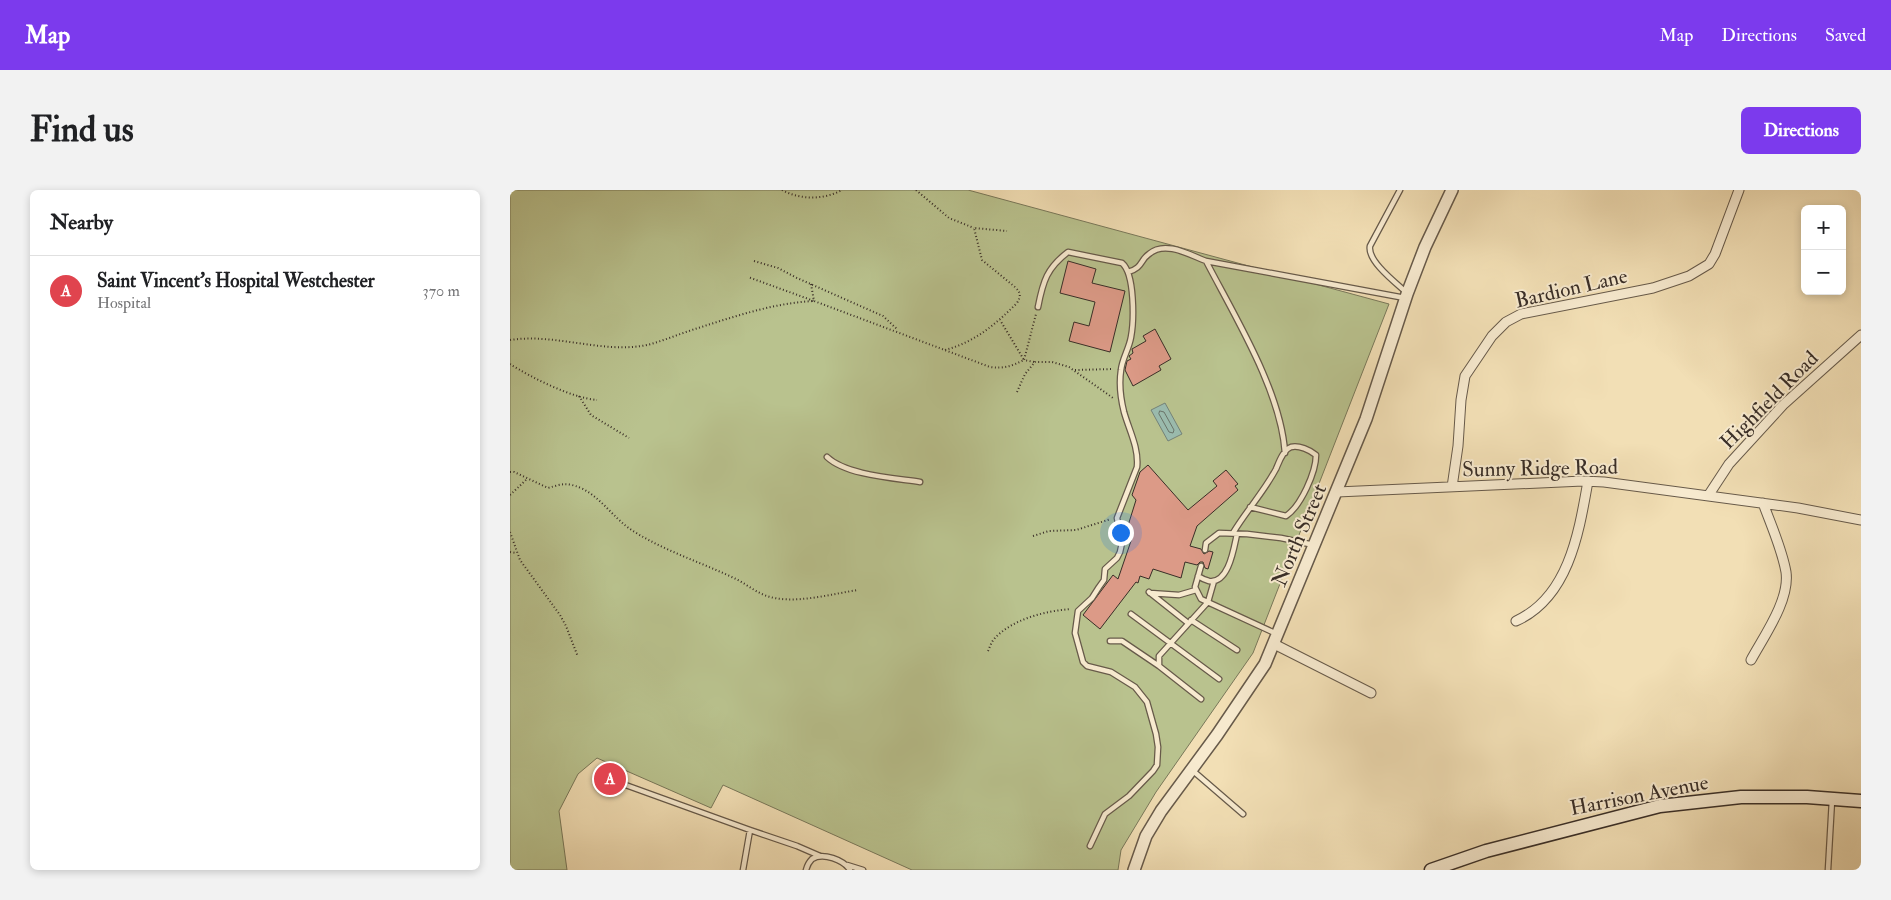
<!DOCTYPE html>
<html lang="en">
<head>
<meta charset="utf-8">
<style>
	:root { --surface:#fff; --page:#f2f2f2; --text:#202124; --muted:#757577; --line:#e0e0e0; --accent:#7c3aed }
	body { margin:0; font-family:"IM FELL Double Pica",serif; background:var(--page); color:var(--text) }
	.controls { position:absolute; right:15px; top:15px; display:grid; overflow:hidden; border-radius:8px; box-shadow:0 2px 8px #0003 }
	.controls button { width:45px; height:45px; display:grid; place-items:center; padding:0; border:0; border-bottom:1px solid var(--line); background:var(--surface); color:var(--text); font:25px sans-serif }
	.you { position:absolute; left:610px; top:342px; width:18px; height:18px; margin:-12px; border:4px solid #fff; border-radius:50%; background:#1a73e8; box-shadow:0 0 0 8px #1a73e833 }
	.badge { display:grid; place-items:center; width:32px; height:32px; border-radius:50%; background:var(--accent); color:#fff; font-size:16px; font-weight:700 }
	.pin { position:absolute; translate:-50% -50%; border:2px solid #fff; box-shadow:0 1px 5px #0006 }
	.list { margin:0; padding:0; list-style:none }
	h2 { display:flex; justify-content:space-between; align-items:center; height:65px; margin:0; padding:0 20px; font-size:21px }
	h2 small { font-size:16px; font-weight:400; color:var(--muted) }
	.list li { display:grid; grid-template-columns:32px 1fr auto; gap:15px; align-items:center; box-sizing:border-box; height:70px; padding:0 20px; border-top:1px solid var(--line) }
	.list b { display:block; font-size:19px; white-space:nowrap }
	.list p { margin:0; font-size:16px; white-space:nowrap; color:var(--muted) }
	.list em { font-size:16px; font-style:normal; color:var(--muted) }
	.map { position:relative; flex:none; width:1351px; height:680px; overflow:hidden; border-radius:8px }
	header { display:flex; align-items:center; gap:30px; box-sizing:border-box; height:70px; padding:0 25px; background:var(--accent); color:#fff }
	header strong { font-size:24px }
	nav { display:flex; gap:28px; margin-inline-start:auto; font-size:18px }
	.intro { display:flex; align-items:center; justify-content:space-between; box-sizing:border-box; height:120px; padding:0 30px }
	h1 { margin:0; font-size:35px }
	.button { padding:12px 22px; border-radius:8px; background:var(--accent); color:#fff; font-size:18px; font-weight:700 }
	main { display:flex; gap:30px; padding:0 30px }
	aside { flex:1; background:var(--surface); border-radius:8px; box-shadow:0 2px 8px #0003 }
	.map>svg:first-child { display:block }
	.green { fill:#b9c28e; stroke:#79785a }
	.water { fill:#9bbcaf; stroke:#748379 }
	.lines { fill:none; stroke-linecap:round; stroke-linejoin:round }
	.shore { stroke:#6a756b; stroke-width:1 }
	.building { fill:#dc9a87; stroke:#392e27 }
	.service-casing { stroke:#675a4a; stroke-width:7 }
	.minor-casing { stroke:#675a4a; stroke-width:11 }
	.tertiary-casing { stroke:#675a4a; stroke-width:14 }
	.secondary-casing { stroke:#392e27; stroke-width:15 }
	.path { stroke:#392e27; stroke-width:2; stroke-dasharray:1 2.5; stroke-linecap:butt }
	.service { stroke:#f7eacf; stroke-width:4.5 }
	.minor { stroke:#f7eacf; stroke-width:9 }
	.tertiary { stroke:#f7eacf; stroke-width:11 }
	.secondary { stroke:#f7eacf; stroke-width:12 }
	.labels { text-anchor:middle; stroke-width:4; stroke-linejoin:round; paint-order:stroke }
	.street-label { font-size:21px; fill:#392e27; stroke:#f7eacf }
</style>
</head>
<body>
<header>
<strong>Map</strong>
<nav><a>Map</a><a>Directions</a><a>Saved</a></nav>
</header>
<div class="intro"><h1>Find us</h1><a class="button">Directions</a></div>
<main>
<aside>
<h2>Nearby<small></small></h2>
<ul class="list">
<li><span class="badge" style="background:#e0444e">A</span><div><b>Saint Vincent's Hospital Westchester</b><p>Hospital</p></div><em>370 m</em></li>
</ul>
</aside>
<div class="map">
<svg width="1351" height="680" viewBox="0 0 1351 680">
	<rect width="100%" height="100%" fill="#f2dfb5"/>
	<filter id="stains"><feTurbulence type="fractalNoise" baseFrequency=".004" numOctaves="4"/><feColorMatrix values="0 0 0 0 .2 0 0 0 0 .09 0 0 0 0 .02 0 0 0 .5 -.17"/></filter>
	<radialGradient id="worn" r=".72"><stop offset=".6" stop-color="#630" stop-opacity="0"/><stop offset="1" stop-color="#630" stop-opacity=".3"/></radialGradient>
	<path class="green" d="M0,0H458L879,114L743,463L646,602L611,660L608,680H402L213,595L201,618L87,568L68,584L49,621L57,680H0Z"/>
	<path class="water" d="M655,213L672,244L658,251L641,220Z"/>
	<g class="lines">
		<path class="shore" d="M650,221L654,222L664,240L663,243L659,242L649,224Z"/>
	</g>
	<path class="building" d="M558,71L586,79L582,93L615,101L600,162L559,151L564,132L579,136L585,112L550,103Z
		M645,139L661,169L649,176L651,180L623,196L615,180L617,171L621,169L619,166L623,163L622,159L636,151L633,146Z
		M638,275L678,320L707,296L703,291L716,280L728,294L725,296L728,300L687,336L680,356L691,359L694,364L699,361L703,362L698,379L695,378L693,372H690L687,375L675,372L671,388L643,379L639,389L630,386L628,393L626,392L590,439L573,425L603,385L608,389L622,348L616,342L626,310L622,305L630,282Z"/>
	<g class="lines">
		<defs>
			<path id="service" d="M890,0L860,56C857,71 886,93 897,103
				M618,82C633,78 630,70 639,64C655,50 680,65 696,71
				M528,117C533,91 537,78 558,62L612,73C625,84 624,131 621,147C619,159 612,169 611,180C609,193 611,210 614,222C619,240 629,258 627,277L607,328L612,353L610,362L607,368L595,379L594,390L589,397L582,408L568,421L565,443L573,472L577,476L601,482L625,497L637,512L646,544L648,557L647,575L643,581L619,606L595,624L580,656
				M775,263C771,201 725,127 696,71L895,108
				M317,267C336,285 383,288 410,292
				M723,343C736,321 754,302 766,279C769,272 773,260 781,257C789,255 800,260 806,265C806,282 791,316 776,326L740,317
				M695,360L696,353L709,343L737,344L771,348L804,355
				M691,376L685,397L691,409L767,444
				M688,386C691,388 695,390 699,391C719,394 724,357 727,344
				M639,402L678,433
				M640,403L669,405L686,400
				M621,424L709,489
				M681,430L727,460
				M600,451H612L649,476
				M691,509L649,476V466L698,412L704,391
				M682,580L733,624
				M110,593L240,640L287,656L310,666
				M337,675L353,680
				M233,680L240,640
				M296,680C297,676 299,672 302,669C313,662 334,670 340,680
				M1318,680L1322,610"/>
			<path id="minor" d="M942,297L948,256L951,210L955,186L982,146L996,132L1011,124L1143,98L1179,86L1199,74L1205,64L1229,0
				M827,302L1073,291L1094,292L1288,318L1351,330
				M1198,306L1219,274L1273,215L1351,145
				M1006,431C1059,407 1069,342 1078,291
				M764,454L861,503
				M1241,470C1254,446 1280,410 1276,382C1272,359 1261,335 1253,313"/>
			<path id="tertiary" d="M624,680L636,646L651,621L707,545L755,474L856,229L897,104L915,57L942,0"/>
			<path id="secondary" d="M921,680L976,661L1150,616L1231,607H1297L1351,611"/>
		</defs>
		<use href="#service" class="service-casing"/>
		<use href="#minor" class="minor-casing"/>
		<use href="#tertiary" class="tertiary-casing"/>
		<use href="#secondary" class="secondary-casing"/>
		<path class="path" d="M272,0C290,10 314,10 332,0
			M406,0L439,28L464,38
			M244,71L268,78L287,88L373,126L388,140
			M301,94L304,111L480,177C493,179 502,176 514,170L490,130
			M0,150C46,143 92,164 137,155C153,151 169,144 185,139C223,127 263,113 304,111L238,87
			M435,160C465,152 486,134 507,113C511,106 511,103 505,97L472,70L464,38L497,41
			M524,172L514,170L526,124
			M0,174C22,188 62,208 87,210
			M565,180L603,179
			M507,202L515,184L525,172H542L559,177L603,208
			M69,206L81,225L119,248
			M0,282H4L38,298C52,294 56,292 71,298C92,308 104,329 123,341C155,361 190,372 224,388C235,393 245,402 257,406C283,415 321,404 348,400
			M0,305L17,289
			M0,342L10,370L50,425L56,436L68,467
			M523,346L539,341L566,340L601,329
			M0,362L6,363
			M478,461C480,457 481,452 485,448C503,429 535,421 561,419"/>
		<use href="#service" class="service"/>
		<use href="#minor" class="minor"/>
		<use href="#tertiary" class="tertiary"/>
		<use href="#secondary" class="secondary"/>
	</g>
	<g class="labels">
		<g class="street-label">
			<text transform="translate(1061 98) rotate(-13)" y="7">Bardion Lane</text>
			<text transform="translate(1259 210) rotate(-45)" y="7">Highfield Road</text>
			<text transform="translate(1030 278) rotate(-1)" y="7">Sunny Ridge Road</text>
			<text transform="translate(789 345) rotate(-67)" y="7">North Street</text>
			<text transform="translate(1129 605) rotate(-11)" y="7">Harrison Avenue</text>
		</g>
	</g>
	<rect width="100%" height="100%" filter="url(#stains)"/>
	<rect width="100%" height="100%" fill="url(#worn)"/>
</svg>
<div class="controls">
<button>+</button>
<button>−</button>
</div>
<div class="you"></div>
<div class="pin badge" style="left:100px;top:589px;background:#e0444e">A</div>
</div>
</main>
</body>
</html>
